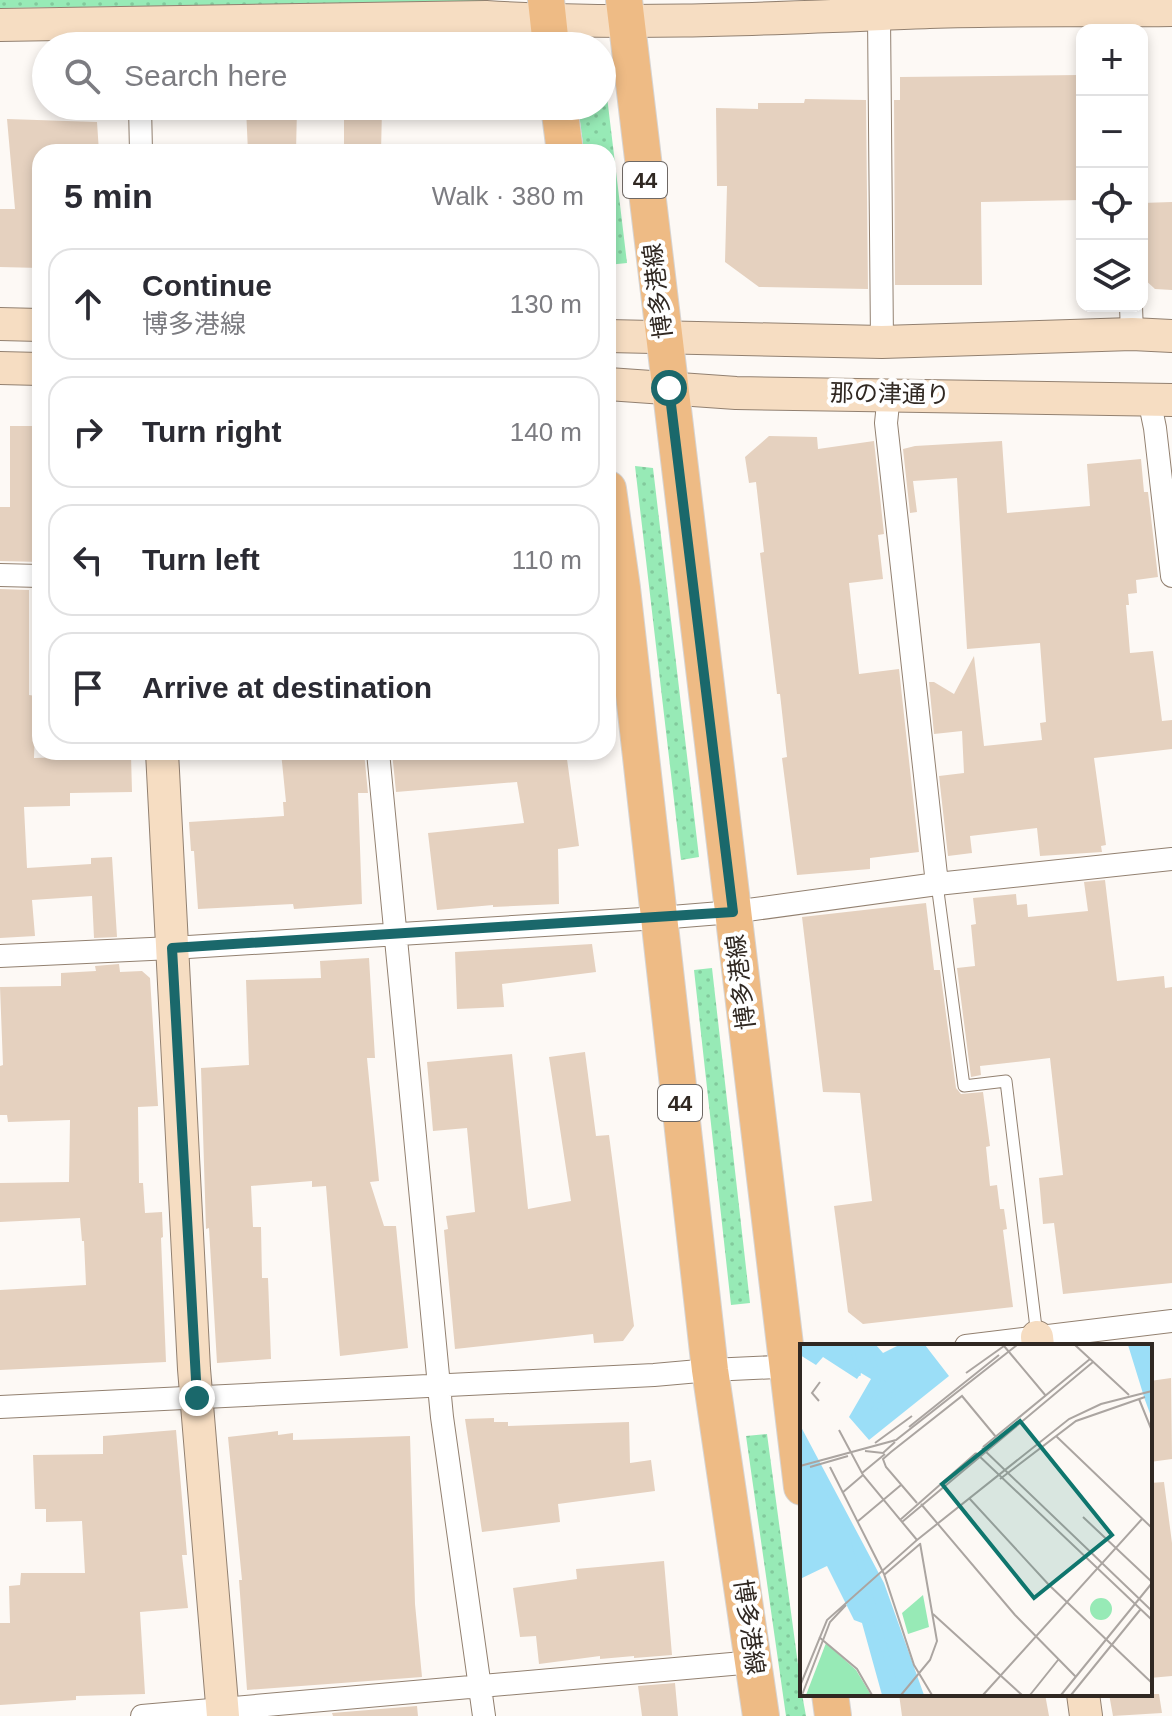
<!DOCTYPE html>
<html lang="en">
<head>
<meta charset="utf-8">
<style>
	:root { --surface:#fff; --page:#f7f7f7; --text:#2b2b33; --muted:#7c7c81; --line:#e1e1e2 }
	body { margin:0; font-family:Arial,"Noto Sans JP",sans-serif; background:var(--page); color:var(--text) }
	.controls { position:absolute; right:24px; top:24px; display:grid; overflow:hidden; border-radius:16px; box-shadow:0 4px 12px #0003 }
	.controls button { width:72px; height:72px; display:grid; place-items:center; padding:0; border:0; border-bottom:2px solid var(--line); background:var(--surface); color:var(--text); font:40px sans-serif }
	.stop { position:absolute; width:24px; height:24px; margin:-18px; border:6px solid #1a686b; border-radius:50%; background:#fff }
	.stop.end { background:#1a686b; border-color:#fff; box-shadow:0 2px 8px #0008 }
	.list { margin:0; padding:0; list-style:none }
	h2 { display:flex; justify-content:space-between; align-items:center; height:104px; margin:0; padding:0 32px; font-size:34px }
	h2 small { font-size:26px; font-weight:400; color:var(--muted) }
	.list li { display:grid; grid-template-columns:52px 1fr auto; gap:24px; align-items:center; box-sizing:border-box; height:112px; margin:0 16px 16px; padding:0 16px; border:2px solid var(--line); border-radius:24px }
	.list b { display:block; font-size:30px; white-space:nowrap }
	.list p { margin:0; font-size:26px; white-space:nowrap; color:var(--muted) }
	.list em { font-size:26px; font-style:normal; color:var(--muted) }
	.icon { flex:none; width:44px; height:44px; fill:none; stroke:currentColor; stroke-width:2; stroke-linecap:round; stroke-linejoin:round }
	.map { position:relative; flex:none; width:1172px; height:1716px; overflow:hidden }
	.search { position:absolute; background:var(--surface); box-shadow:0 4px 12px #0003; left:32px; top:32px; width:584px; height:88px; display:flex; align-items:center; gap:20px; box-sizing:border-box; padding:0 28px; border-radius:44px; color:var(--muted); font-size:30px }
	.panel { position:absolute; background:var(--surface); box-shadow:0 4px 12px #0003; left:32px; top:144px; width:584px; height:616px; border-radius:24px }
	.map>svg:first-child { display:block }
	.grass { fill:url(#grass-dots) }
	.building { fill:#e5d1bf }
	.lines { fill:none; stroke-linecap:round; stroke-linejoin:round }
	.lane-casing { stroke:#928070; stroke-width:13 }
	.street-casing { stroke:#928070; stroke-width:24 }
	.secondary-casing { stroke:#928070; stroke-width:34 }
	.primary-casing { stroke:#d6d4d3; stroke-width:38 }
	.lane { stroke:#fff; stroke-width:11 }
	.street { stroke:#fff; stroke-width:22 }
	.secondary { stroke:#f6ddc2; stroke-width:32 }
	.primary { stroke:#eebb85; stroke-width:36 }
	.route { stroke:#1a686b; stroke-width:10 }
	.labels { text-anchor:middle; stroke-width:8; stroke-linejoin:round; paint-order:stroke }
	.shield { fill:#fff; stroke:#6e6864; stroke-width:2 }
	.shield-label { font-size:22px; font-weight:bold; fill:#302822 }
	.street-label { font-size:24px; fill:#302822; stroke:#fff }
	.inset-river { fill:none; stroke:#9bdef7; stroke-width:4 }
	.inset-road { fill:none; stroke:#aba5a1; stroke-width:2 }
	.view { fill:#0f766e; fill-opacity:0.15; stroke:#0f766e; stroke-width:4 }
	.inset-edge { fill:none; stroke:#302822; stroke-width:4 }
</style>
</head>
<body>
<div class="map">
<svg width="1172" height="1716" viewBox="0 0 1172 1716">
	<defs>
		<pattern id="grass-dots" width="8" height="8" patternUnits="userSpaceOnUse" patternTransform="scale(2)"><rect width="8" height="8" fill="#97eab6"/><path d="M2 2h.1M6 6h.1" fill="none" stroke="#82c99c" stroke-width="1.8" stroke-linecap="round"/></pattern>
	</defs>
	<rect width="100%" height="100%" fill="#fdf9f5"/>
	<path class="grass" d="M0,0H485V2L0,8Z
		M602,55L627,263L608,265V152H584L578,106H602Z
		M635,466L653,468L699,857L681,860Z
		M712,968L750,1303L731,1305L694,970Z
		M767,1434L802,1694L806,1716H786L746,1436Z"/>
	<path class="building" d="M1079,75L1082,200L981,202L982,285H895L894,100H900V77Z
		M805,99L866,100L868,289L759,287L725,262L727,186H717L716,108L758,109V103H804Z
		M246,108H297L296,152H248Z
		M382,109L381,152H344V110Z
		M7,119L97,122L99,152H40V268L0,267V209H15Z
		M1172,202V290L1155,289L1143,278L1142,203Z
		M10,426H40V562L0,561V507H10Z
		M769,436L817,437L818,449L874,441L884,534L878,535L883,579L849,583L859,674L899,669L919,852L870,858V869L797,875L782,758L787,757L780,694H777L760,553L764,552L756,482L749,483L745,457Z
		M1002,441L1007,513L1090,506L1087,464L1141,459L1144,492H1148L1158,577L1136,580L1137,593L1128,594L1129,605H1126L1130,653L1153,651L1162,721L1172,720V749L1094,758L1106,845L1101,846L1102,852L1040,856L1037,828L970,836L972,853L948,856L939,776L964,773L962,731L934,734L929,682H934L954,694L974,656L984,746L1042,740L1040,723L1046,722L1040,643L967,649L957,478L913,481L917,512L910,513L903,449L915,446Z
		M0,589L29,590V695L36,696L34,758L131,755L132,792L70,793V806L24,807L27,868L91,864V858L112,857L117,937L94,938L92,896L32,900L35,936L0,938Z
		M281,752H364L368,793H358L362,904L294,909L293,904L198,909L194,851H191L189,822L284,816L283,802H286Z
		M392,752H566L579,846L558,849L559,904L493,907V905L437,910L428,833L524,823L517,782L396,792Z
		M1105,880L1117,981L1164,976L1165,988L1172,987V1283L1063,1294L1054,1223L1043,1224L1039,1178L1063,1175L1050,1058L980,1066L981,1075L971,1077L957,968L975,966L971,925L976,924L973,898L1016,894L1017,905L1027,904L1028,917L1088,911L1084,882Z
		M926,903L934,970H940L956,1088L961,1094L983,1092L990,1146L986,1147L990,1186L997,1185L1000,1209H1004L1007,1229L1003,1230L1013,1307L863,1324L848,1312L834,1206L872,1201L860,1093L823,1092L802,917Z
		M592,944L596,972L502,984L504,1007L457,1009L455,952Z
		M369,958L375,1058H367L379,1181L370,1182L384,1226H396L408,1348L340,1356L326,1186L312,1187V1181L251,1186L253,1227H261L262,1278H268L271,1359L217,1363L209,1228L206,1229L201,1068L249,1065L246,980L321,978L320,961Z
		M119,964L120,972L142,971L150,978L158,1106L138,1107L139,1183H143L145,1213L162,1212L163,1237L161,1238L166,1362L0,1370V1290L86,1285L84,1241H82L80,1218L0,1222V1183L69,1182L70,1120L8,1122L7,1115H0V1066L3,1065L0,987L61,986V973L96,971L95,966Z
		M585,1052L596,1136L609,1135L634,1326L623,1341L594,1343L593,1334L455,1349L444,1230L448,1229L446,1216L475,1212L467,1128L433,1131L427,1062L512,1054L528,1209L571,1201L549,1057Z
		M1171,1378L1172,1459L1150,1462V1381Z
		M494,1418V1422H508V1426L629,1422L630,1463L651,1460L655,1491L558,1504L560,1522L482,1532L465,1419Z
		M176,1430L187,1555H182L188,1608L140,1612L145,1694L76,1696V1700L0,1705V1623H10L9,1586L20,1585L21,1573H85L82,1521L46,1522V1509H35L33,1455L103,1454V1436Z
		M278,1431V1435L293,1433V1440L410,1436L415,1604L422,1677L247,1690L239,1580H242L228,1437Z
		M1164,1482L1172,1543V1676L1150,1678V1483Z
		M664,1561L672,1655L634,1658V1656L600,1659V1656L539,1664L536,1636L520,1637L513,1588L577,1579L576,1569Z
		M675,1683L678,1716H642L638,1686Z
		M899,1694H958V1698L989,1694H1045L1049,1716H902Z
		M1109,1694H1159L1162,1713L1113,1716Z
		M417,1706L418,1716H333L332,1713Z"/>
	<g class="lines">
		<defs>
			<path id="lane" d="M937,884L964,1086L1006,1081L1037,1336"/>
			<path id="street" d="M879,16L882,342
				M140,106L141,152
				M1131,306L1132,334
				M889,394L886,423L937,884
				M1149,399L1155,428L1172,576
				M0,575L40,576
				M378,752L442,1417L484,1716
				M0,956L172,948L659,918L733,912L937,884L1172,859
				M966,1346L1172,1321
				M0,1407L654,1375L710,1370L798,1366
				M142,1716L754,1662"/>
			<path id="secondary" d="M0,25L486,17C633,26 781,18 929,12C1010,9 1091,11 1172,10
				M0,324L40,325
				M608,336L882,342L1132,334L1172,336
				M0,368L40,369
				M608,384L736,393L1172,400
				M162,752L194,1369L223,1716
				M1037,1337L1038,1346
				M1083,1694L1086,1716"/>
			<path id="primary" d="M546,0L551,46
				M624,0L802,1487
				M559,106L565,152
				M608,489L622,588L710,1370L761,1716
				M830,1694L833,1716"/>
		</defs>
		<use href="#lane" class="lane-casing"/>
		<use href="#street" class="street-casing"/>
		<use href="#secondary" class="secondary-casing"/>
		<use href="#primary" class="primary-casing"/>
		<use href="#lane" class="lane"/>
		<use href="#street" class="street"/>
		<use href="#secondary" class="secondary"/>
		<use href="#primary" class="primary"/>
	</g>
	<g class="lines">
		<path class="route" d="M197,1398L172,948L733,912L669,388"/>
	</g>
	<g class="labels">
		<g class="shield">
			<rect x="623" y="162" width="44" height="36" rx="6"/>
			<rect x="658" y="1085" width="44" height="36" rx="6"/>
		</g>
		<g class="shield-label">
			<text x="645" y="188">44</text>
			<text x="680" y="1111">44</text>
		</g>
		<g class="street-label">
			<text transform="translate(658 291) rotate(-97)" y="8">博多港線</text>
			<text transform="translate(890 394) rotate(1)" y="8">那の津通り</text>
			<text transform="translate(741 982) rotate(-97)" y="8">博多港線</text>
			<text transform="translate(749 1627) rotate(82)" y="8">博多港線</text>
		</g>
	</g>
	<g transform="translate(800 1344)">
		<rect width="352" height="352" fill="#fdf9f5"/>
		<path d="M26,299L56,326L71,351H6Z" fill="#97eab6"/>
		<path d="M123,251L129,283L108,290L102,269ZM290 265a11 11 0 1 1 22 0a11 11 0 1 1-22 0Z" fill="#97eab6"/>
		<path d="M0,1H76L83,9L99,1H125L149,32L69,96L49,73L71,35L61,29L57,35L23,13L16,21L0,11ZM328,1H352V75L345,56ZM0,81L84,239L124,351H82L62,279L54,276L27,222L0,235Z" fill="#9bdef7"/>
		<path class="inset-river" d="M51,1L59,32M64,1L83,37L69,63M67,1L76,24L98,46L72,66M14,123L51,190L96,351M17,124L54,190L98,350"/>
		<path class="inset-road" d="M275,1L329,51M204,2L246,52M166,29L204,2M339,55L352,87M19,57L12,49L20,38M109,83L199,11M256,92L352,184M75,99L112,72M183,103L290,15M182,104L352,267M65,107L83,109L95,98M176,109L352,276M0,122L96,96L217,1M10,123L48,112M30,123L84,230L114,321L132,351M62,129L85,110M200,135L276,77L345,53M42,149L63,131M169,154L249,241L352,339M117,159L86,123L83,115L91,108L162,52L196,93M121,160L215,271L276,333M283,173L352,238M100,176L176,109M57,178L101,141M102,178L293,18M117,196L269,75L301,60L352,47M84,231L120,200M133,270L222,351M19,293L57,325L72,351M0,342L27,276L117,196L63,131L39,86M2,351L30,278L46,261M101,351L130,316L137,297L120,199M183,351L342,175M230,351L258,316M261,351L352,239M271,351L340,266"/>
		<path class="view" d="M220,77L312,191L234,254L142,140Z"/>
		<rect width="352" height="352" class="inset-edge"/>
	</g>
</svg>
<div class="controls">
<button>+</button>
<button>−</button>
<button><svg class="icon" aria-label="locate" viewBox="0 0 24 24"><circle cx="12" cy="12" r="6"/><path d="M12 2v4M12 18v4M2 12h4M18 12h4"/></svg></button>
<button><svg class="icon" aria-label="layers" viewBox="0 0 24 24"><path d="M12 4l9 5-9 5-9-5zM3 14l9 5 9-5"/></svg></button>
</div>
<div class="stop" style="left:669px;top:388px"></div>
<div class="stop end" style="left:197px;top:1398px"></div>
<div class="search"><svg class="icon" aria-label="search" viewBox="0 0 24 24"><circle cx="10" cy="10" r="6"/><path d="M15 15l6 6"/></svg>Search here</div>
<section class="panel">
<h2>5 min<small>Walk · 380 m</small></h2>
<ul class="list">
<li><svg class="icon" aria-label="ahead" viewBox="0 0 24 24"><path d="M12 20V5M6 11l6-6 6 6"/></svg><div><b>Continue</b><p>博多港線</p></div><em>130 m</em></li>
<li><svg class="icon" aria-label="right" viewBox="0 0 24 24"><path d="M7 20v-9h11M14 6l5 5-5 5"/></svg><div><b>Turn right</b></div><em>140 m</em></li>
<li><svg class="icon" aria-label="left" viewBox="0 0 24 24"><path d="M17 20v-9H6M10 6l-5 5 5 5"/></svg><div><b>Turn left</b></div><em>110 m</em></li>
<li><svg class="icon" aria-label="arrive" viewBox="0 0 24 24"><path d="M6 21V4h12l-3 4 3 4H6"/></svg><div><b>Arrive at destination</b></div></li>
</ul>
</section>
</div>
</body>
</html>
